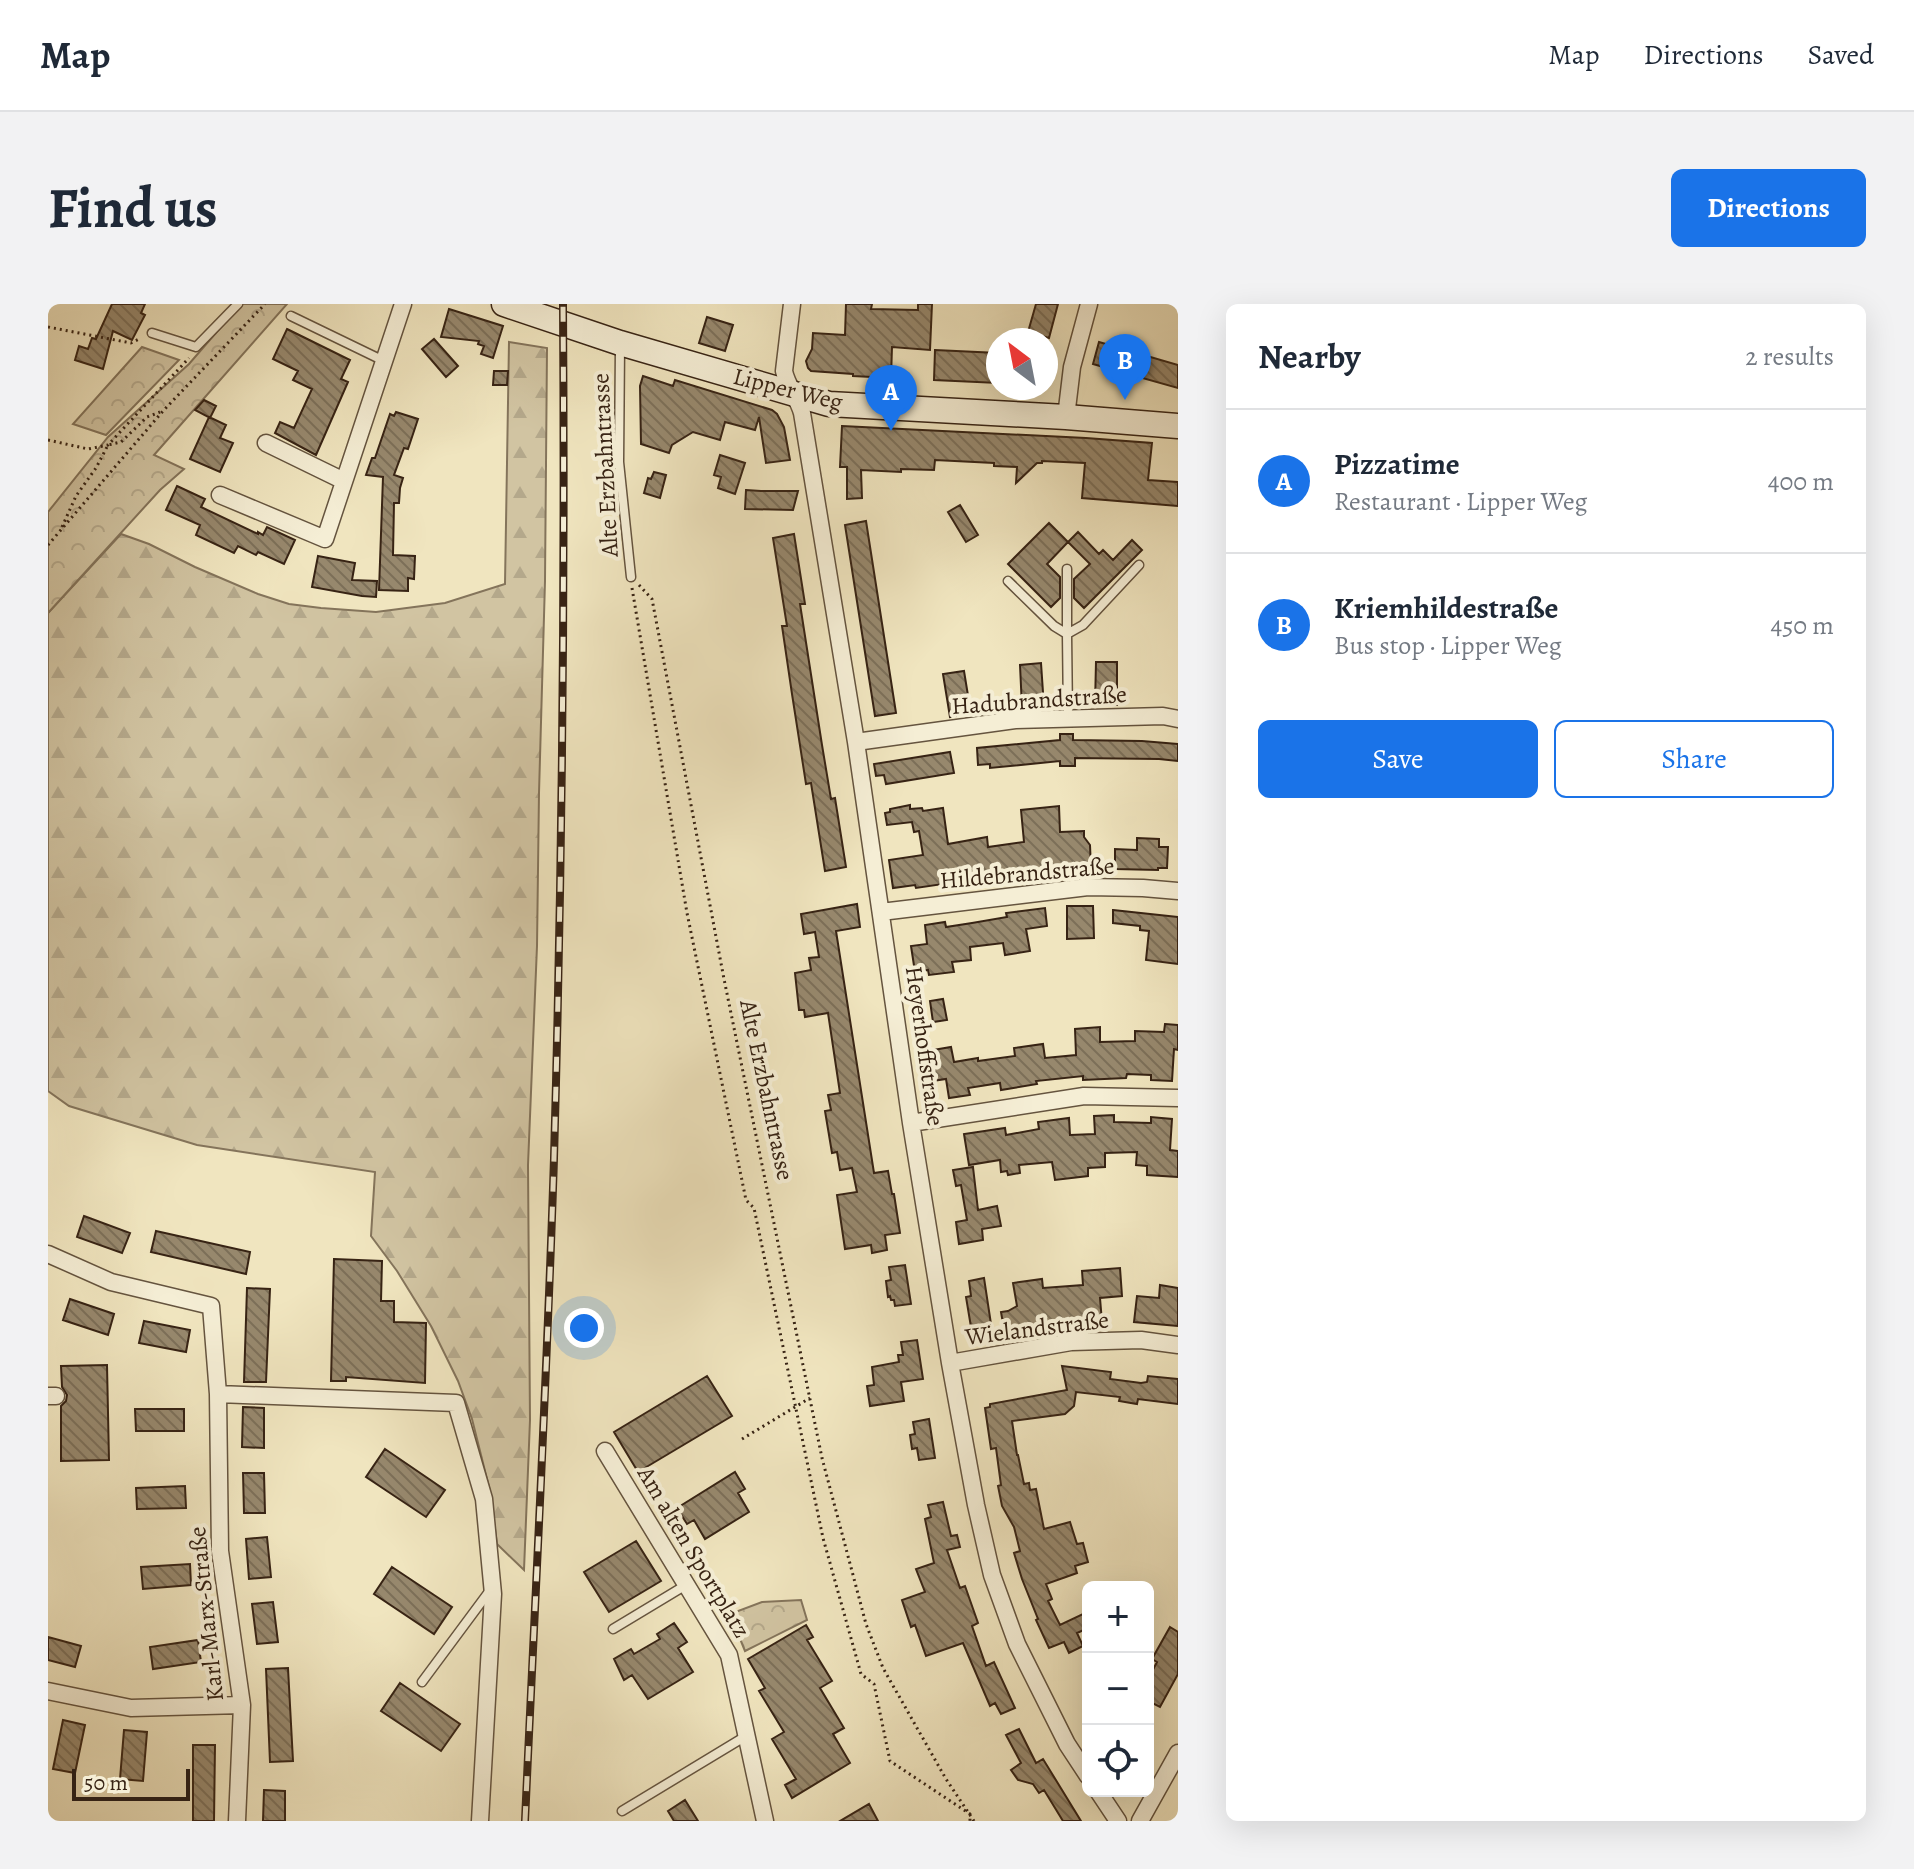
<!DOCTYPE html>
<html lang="en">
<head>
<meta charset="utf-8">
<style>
	:root { --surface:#fff; --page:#f2f2f3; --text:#1f2937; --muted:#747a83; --line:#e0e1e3; --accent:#1a73e8 }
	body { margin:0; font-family:Alegreya,serif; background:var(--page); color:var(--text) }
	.controls { position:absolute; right:24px; bottom:24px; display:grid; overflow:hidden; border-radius:12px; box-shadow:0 8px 32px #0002 }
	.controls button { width:72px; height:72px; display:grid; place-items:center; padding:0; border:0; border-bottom:2px solid var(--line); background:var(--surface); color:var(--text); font:40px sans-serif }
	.compass { position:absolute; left:938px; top:24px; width:72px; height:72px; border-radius:50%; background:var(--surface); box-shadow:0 8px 32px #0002; rotate:328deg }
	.scale { position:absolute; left:24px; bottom:20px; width:118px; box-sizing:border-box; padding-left:8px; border:4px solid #372314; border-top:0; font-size:22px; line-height:28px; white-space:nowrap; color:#372314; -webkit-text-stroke:6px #f5eed5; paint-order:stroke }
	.you { position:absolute; left:536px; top:1024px; width:28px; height:28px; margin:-20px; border:6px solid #fff; border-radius:50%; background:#1a73e8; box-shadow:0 0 0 12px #1a73e833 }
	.badge { display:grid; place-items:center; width:52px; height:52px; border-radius:50%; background:var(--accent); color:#fff; font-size:26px; font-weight:700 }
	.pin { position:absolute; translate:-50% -66px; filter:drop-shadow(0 2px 4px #0008) }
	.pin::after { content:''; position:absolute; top:42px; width:28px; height:24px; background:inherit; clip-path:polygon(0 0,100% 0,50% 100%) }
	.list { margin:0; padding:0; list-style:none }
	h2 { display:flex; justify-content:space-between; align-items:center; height:104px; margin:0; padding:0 32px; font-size:34px }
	h2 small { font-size:26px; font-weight:400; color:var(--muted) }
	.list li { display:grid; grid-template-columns:52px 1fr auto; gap:24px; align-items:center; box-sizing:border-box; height:144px; padding:0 32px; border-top:2px solid var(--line) }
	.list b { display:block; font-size:30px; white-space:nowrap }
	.list p { margin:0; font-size:26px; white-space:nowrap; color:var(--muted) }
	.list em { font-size:26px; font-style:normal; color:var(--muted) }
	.actions { display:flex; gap:16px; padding:24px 32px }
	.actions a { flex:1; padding:18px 0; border:2px solid var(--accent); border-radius:12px; text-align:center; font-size:28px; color:var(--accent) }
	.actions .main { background:var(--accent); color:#fff }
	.icon { flex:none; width:44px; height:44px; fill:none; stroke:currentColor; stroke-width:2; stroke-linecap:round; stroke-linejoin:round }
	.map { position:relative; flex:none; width:1130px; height:1517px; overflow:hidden; border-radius:12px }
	header { display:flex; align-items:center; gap:48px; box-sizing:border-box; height:112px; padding:0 40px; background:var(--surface); border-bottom:2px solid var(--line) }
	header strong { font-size:38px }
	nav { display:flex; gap:44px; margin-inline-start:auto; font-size:28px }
	.intro { display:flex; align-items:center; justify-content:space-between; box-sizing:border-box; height:192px; padding:0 48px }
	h1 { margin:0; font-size:56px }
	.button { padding:20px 36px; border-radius:12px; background:var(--accent); color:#fff; font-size:28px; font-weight:700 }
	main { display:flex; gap:48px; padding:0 48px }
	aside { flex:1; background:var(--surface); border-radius:12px; box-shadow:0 8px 32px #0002 }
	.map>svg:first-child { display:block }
	.forest { fill:url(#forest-firs); stroke:#84745b; stroke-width:2 }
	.park { fill:url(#park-crowns); stroke:#84745b; stroke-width:2 }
	.building { fill:url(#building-back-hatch); stroke:#372314; stroke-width:2 }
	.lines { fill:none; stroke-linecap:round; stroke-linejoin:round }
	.lane-casing { stroke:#65543f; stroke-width:11 }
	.street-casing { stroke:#65543f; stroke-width:19 }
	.secondary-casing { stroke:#372314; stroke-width:27 }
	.path { stroke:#372314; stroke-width:3; stroke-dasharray:2 4; stroke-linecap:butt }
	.lane { stroke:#f5eed5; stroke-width:8 }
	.street { stroke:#f5eed5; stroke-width:16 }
	.secondary { stroke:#f5eed5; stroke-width:24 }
	.rail-casing { stroke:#372314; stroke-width:8 }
	.rail { stroke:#f5eed5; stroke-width:5; stroke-dasharray:15; stroke-linecap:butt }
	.labels { text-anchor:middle; stroke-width:8; stroke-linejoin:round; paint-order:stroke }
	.street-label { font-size:24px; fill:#372314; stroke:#f5eed5 }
</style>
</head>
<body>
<header>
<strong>Map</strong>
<nav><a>Map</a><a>Directions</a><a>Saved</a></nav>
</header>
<div class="intro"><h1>Find us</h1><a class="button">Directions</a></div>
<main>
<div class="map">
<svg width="1130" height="1517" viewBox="0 0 1130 1517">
	<defs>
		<pattern id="forest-firs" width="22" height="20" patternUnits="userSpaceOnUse" patternTransform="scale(2)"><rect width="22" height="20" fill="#d1c4a2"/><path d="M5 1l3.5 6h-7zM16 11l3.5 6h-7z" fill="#b4a88b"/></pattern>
		<pattern id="park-crowns" width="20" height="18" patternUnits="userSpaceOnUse" patternTransform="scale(2)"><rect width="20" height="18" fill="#d1c4a2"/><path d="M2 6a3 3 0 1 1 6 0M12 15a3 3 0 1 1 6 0" fill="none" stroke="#b4a88b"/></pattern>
		<pattern id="building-back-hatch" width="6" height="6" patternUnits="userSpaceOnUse" patternTransform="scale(2)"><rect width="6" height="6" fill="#97886d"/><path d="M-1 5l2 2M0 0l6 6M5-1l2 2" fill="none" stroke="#7c6f58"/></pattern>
	</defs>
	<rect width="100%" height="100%" fill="#f0e5bf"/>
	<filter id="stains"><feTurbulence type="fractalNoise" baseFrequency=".0025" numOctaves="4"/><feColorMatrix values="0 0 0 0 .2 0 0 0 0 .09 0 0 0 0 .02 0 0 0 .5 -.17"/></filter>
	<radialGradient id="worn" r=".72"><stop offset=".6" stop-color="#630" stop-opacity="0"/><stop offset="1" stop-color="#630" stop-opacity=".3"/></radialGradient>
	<path class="forest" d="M461,38L499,44L497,277L491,489L489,642L480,861L482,1116L476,1266L449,1240L442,1187L424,1115L410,1077L383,1022L349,967L323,932L327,868L149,841L21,802L0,787V309L73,230L101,240L147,263L210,290L241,300L273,304L328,308L397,299L457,280Z"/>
	<path class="park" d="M193,0H239L106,151L136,165L112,186L0,309V208L60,133L141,60Z
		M94,43L131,56L58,131L25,120Z
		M753,1296L759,1316L697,1347L682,1310L714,1298Z"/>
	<path class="building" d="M64,0H97L93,9L97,11L84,36L65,27L55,65L27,56L31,42L40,45L44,34L48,35Z
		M798,0H824L823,5L870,6V0H884L882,46L844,43L843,74L805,72V70L763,67L760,64L758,57L764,45L765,29L797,31Z
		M988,0H1010L1001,34L980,28Z
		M401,5L455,22L445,54L433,50L436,42L430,40L431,37L393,33Z
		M659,13L685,21L677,47L651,39Z
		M239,25L302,56L293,75L300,78L268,151L227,129L232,118L246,124L264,85L245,76L250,67L225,55Z
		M386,35L410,62L398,73L374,45Z
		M1051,38L1130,61V84L1045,60Z
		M887,46L950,49V79L886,76Z
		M446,67H460L459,81H445Z
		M595,72L625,82L627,76L724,106L729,110L736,123L742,156L718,159L711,113L707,126L677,118L672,136L645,128L624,141L621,149L593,140L592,82Z
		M156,96L168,102L162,114L147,106Z
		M348,108L370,115L360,145L356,144L346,171L355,174L352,184L351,199H346L345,251L367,252L366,275L360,274V287L331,286L335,173L318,171L324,154H327L342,110L346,112Z
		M161,113L178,121L172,134L185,139L172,168L142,155Z
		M794,122L1038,134L1104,139L1100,176L1130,178V202L1034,194L1037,159L994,157V159H989L968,179L969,163L946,162V159L887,156L886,166L853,165V168L813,166L814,194L799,195V163H792Z
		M672,151L697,159L687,190L670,184L673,173L666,171Z
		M606,168L618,171L612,194L596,189L600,174L603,175Z
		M129,182L157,195L153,203L210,230V228L215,231L219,223L247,236L236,260L210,248L208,251L190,242L186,249L148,231L152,221L118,206Z
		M698,186L713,187H750L745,206L697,205Z
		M912,201L930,231L918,238L900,208Z
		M818,217L848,409L827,412L797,221Z
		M1001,219L1020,238L999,260L1012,273V294L1003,303L960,260Z
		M1030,228L1051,250L1055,246L1065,256L1084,236L1094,246L1036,304L1026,294V275L1042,260L1020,238Z
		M746,230L757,300H752L774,441L783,495L787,494L798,563L777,567L763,479L758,480L744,390L734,322H739L725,234Z
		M270,252L307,259L304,276L329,277L328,293L314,292L264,283Z
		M1048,358H1069V401H1047Z
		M993,359L996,403L974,404L972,361Z
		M916,367L923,410L902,413L895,370Z
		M1012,430H1025V436L1094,437L1130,440V457L1111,455L1027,454V462H1012V457L942,464V460L930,461L929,444L1012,436Z
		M902,448L906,469L838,480L836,471L828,472L826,460Z
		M862,501V505L874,504L875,507L895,504L900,540L939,533L940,543L976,538L973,506L1011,502L1012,528L1036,527V533L1042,541L1043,564L977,567V568L868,584L867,581L845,584L841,556L875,551L871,527L866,528L864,518L839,521L837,509L842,508V505Z
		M1089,534L1111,535V543H1120L1119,564H1110V566L1067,565V545L1089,546Z
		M809,600L812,623L788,627L826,869L840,867L844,890H846L852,929L837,931L839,946L824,949L823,941L797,945L789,891L809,888L804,864L792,866L789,848L784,849L777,807L783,806L780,791L792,789L780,709L757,713L756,706H751L747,669L763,666L761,654L771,653L767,628L756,630L753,610Z
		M1019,602H1045L1046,634L1019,635Z
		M997,604L999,622L978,625L982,647L957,651L955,639L922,643L923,656L904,658L906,668L881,671L880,666L867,668L863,642L879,640L877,621L897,618L898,623L924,619L959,613L958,609Z
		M1065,606L1130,613V660L1098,656L1101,627L1092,626V622L1065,619Z
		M895,695L899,716L885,718L882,697Z
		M1117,720L1130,721V746L1126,745L1124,777L1103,776V771L1079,770L1078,774L1035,776V772L988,777L989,780L953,786L952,779L920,784L922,791L901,794L898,775L884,777L879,747L903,743L906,758L930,754V757L967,752L966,744L995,740L997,754L1028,751L1027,725L1052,723V738L1087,737V727L1116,728Z
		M1066,811V818L1103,819V813L1124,815L1122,846L1130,847V873L1099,871V862L1088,861L1089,848L1057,849V863L1040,864V872L1007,876L1004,858L971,861L972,869L960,871L959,867L953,868L952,856L921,861L916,830L957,824L958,831L991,825L990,818L1021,814L1022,831L1047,830L1046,812Z
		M925,863L930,906L949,902L953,922L934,925L935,936L911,940L908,918L919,916L913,881L908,882L905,866Z
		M36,912L82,929L74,949L29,933Z
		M108,927L202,948L198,970L103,948Z
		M286,955L334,957L333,997H346V1018L378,1019L377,1079L298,1073V1077H283Z
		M857,961L863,1000L847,1002L846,996H843L842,992L840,993L838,977L843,976L841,963Z
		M1072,964L1074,992L1052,994L1054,1018L1033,1019V1016L988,1022V1026L957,1031L953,1008L960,1007L969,1002L965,979L994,975L995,984L1035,981L1034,967Z
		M936,974L943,1020L923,1023L918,993L923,992L921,977Z
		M1112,981L1130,984V1022L1086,1018L1089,992L1111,994Z
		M199,984L222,985L218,1078H196Z
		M22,995L66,1010L60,1031L15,1016Z
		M96,1017L142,1026L138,1048L91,1039Z
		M869,1036L875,1075L853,1078L856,1097L822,1102L819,1082L826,1081L824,1063L851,1058L850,1051H855L853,1038Z
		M59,1061L61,1156L13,1157V1102L18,1097L19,1091L14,1083L13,1062Z
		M1014,1062L1063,1068L1062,1075L1093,1079L1099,1078L1100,1072L1130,1075V1100L1090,1095L1089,1100L1071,1097L1072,1093L1028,1088L1026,1102L1017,1110L964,1117L969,1151H970L976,1180L981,1179L982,1186L988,1185L996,1225L1022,1218L1029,1240L1035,1239L1040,1258L1027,1262L1029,1269L998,1280L1004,1295L1000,1297L1012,1321L1037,1309L1040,1317V1324L1029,1329L1035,1342L1021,1349L1016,1338L1001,1344L988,1316L990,1315L974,1275L966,1249L972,1247L966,1223L954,1202L950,1182L953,1181L948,1144L943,1145L937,1104L942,1103V1100L1019,1086Z
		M659,1072L684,1112L590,1168L566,1128Z
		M195,1103L216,1104V1144L194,1143Z
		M87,1105H136V1127H88Z
		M881,1115L887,1154L871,1156L869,1144L864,1145L862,1131L867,1130L865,1118Z
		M337,1145L397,1186L378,1213L318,1173Z
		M687,1168L697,1185L690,1189L701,1208L657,1235L646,1216L639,1220L629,1204Z
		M195,1169H216L217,1209H196Z
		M137,1182L138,1204L89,1205L88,1184Z
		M895,1198L903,1232L909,1231L912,1243L899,1246L912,1284L917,1282L930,1319L924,1322L938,1362L946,1358L967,1404L953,1410L947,1399L942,1402L915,1339L878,1352L867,1321L863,1323L854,1296L877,1288L868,1265L886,1259L877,1215L883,1213L880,1201Z
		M219,1233L223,1273L201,1275L198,1235Z
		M588,1237L613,1277L561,1308L536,1268Z
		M142,1260L143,1281L95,1285L93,1263Z
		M344,1263L404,1303L386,1330L326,1290Z
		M225,1298L230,1338L209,1340L204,1300Z
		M626,1319L639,1338L630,1344L645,1368L600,1395L584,1371L576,1376L566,1355L583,1345L586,1350L612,1335L609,1330Z
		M758,1321L765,1333L759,1336L784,1377L772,1384L796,1424L785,1430L802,1459L744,1494L737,1481L748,1475L724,1435L736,1428L711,1387L717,1384L700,1355Z
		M1122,1323L1130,1328V1370L1112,1403L1100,1397V1375L1109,1358L1104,1355Z
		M0,1333L33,1342L27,1363L0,1356Z
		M150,1336L153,1358L105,1365L102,1343Z
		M240,1364L245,1457L222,1458L218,1365Z
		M352,1379L412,1420L393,1447L333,1407Z
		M15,1416L37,1421L27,1469L5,1465Z
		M971,1425L988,1459L995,1455L1033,1517H1015L996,1486L991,1489L985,1480L970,1476L963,1466L973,1459L958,1431Z
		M76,1426L99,1428L95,1477L72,1475Z
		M145,1441H167L166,1517H145Z
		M216,1486L237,1487V1517H215Z
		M637,1496L650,1517H626L620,1507Z
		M821,1500L830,1517H792Z"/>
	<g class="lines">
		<defs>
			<path id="lane" d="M243,12L336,57
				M104,29L148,43L190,0
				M572,42L571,158L583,273
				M1019,265V330
				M960,277L1006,322L1019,330L1020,414
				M1019,330L1035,321L1091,261
				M565,1325L638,1281
				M374,1378L443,1285
				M574,1507L698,1432"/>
			<path id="street" d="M744,0L736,67C739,82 750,94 754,109L808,438L863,819L902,1059L928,1201L944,1271L969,1340L1019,1440L1040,1472
				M1018,113L1024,63L1041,0
				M218,139L296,177
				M172,191L277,235L355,0
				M808,438L967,416L1115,412L1130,415
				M833,608L1040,583L1095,584L1130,587
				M863,819L1036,792L1130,794
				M0,950L63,978L163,1002L170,1090L172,1247L194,1401L189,1517
				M902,1059L1023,1038L1093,1036L1130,1041
				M170,1090L408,1099L436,1195L445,1290L432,1517
				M0,1092H8
				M557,1147L681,1351L717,1517
				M0,1387L83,1404L194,1401
				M1050,1487L1070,1517
				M1092,1517L1130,1449"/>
			<path id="secondary" d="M456,0L572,39L781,100L1018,113L1130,122"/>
		</defs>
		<use href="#lane" class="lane-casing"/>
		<use href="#street" class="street-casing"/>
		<use href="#secondary" class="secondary-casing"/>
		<path class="path" d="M0,23L83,39L93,34
			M0,136L40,145L60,141L141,54
			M14,223L28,192L48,164L60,141L73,138L99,113L112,108
			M0,241L115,107L217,0
			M591,281L604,295L676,675L774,1154L818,1320L835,1364L898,1475L926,1517
			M584,284L639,609L698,896L706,904L775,1234L813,1370L826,1380L842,1457L922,1510V1517
			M694,1135L762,1094"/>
		<use href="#lane" class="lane"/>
		<use href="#street" class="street"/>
		<use href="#secondary" class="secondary"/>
		<defs>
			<path id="rail" d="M477,1517C487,1296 499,1075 506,854C514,570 517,285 515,0"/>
		</defs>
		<use href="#rail" class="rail-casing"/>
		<use href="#rail" class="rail"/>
	</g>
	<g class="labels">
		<g class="street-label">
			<text transform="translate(740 85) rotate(14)" y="8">Lipper Weg</text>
			<text transform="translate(557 161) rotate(-93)" y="8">Alte Erzbahntrasse</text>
			<text transform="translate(991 396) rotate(-4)" y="8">Hadubrandstraße</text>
			<text transform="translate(979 569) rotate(-5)" y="8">Hildebrandstraße</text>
			<text transform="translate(877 742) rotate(82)" y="8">Heyerhoffstraße</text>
			<text transform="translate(719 786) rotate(78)" y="8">Alte Erzbahntrasse</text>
			<text transform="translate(989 1024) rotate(-7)" y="8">Wielandstraße</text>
			<text transform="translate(646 1248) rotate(59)" y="8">Am alten Sportplatz</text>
			<text transform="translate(158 1310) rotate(-96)" y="8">Karl-Marx-Straße</text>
		</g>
	</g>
	<rect width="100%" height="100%" filter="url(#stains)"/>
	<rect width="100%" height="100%" fill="url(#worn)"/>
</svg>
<div class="controls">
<button>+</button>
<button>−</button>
<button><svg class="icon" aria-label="locate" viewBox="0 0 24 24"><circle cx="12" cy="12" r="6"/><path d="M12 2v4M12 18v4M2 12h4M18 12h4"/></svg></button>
</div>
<svg class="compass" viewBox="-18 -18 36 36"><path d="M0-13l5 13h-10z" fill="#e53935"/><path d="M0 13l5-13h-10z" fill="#747a83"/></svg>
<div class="scale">50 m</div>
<div class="you"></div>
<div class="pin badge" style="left:843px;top:127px">A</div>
<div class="pin badge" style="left:1077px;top:96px">B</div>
</div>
<aside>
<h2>Nearby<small>2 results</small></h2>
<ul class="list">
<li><span class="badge">A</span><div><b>Pizzatime</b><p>Restaurant · Lipper Weg</p></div><em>400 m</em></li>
<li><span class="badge">B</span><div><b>Kriemhildestraße</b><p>Bus stop · Lipper Weg</p></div><em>450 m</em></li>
</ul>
<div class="actions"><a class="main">Save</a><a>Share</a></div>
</aside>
</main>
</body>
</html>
